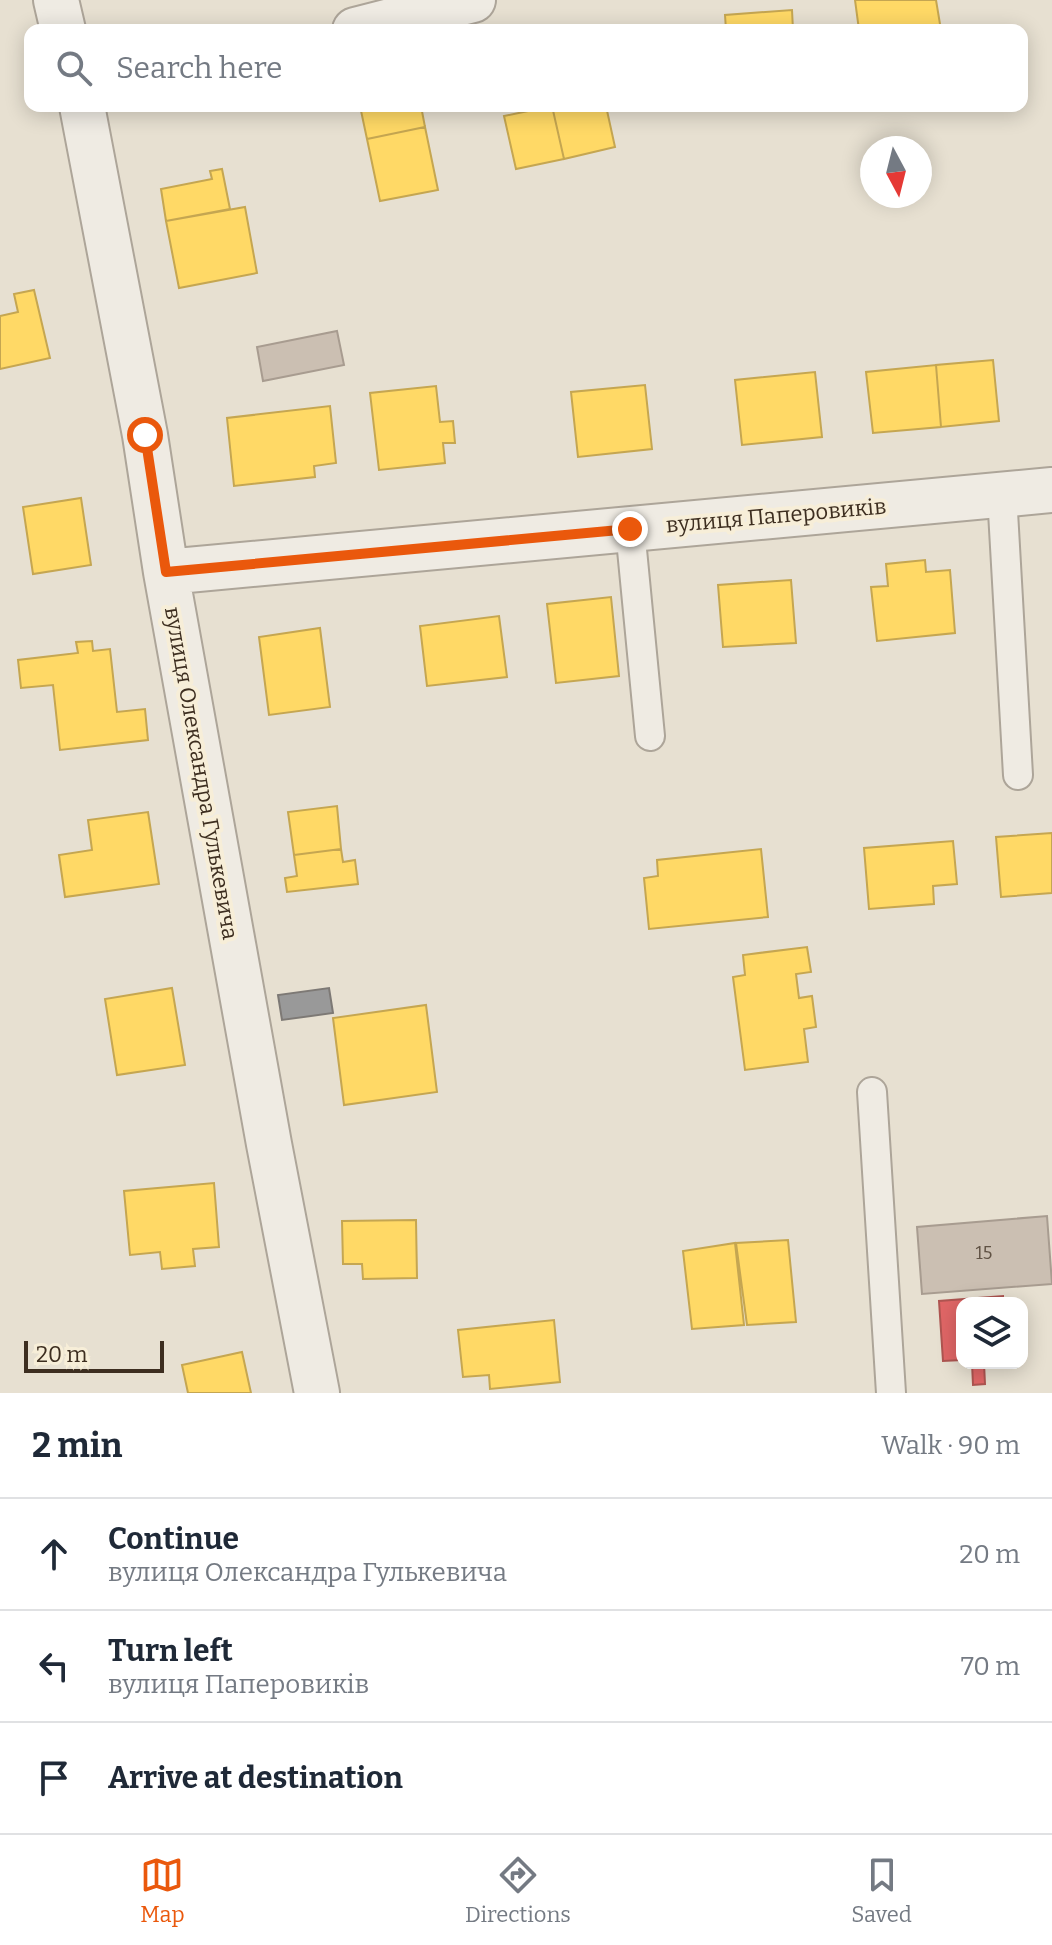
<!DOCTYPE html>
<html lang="en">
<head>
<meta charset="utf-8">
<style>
	:root { --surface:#fff; --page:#f2f2f3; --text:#1f2937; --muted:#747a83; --line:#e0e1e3; --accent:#ea580c }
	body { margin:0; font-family:Bitter,serif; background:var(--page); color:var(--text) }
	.controls { position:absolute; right:24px; bottom:24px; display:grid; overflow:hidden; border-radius:16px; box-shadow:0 4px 20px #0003 }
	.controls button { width:72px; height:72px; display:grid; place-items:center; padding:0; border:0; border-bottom:2px solid var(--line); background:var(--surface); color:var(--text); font:40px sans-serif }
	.compass { position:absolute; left:860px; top:136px; width:72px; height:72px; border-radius:50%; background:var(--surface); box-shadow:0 4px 20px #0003; rotate:173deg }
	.scale { position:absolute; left:24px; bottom:20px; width:140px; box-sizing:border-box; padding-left:8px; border:4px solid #3d2e20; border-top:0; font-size:22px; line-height:28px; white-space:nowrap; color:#3d2e20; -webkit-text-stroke:6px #f7eed8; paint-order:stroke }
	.stop { position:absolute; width:24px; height:24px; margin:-18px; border:6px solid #ea580c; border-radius:50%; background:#fff }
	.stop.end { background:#ea580c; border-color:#fff; box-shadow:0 2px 8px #0008 }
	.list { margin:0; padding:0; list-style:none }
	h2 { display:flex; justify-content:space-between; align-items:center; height:104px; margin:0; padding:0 32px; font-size:34px }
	h2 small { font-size:26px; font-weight:400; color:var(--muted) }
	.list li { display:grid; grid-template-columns:52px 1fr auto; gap:24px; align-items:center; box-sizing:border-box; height:112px; padding:0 32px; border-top:2px solid var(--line) }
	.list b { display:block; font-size:30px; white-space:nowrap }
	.list p { margin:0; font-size:26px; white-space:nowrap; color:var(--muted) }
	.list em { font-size:26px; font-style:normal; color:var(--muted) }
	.icon { flex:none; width:44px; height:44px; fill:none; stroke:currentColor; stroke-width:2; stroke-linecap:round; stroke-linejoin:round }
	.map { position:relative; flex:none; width:1052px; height:1393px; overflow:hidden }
	.search { position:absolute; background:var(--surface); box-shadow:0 4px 20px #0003; left:24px; right:24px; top:24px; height:88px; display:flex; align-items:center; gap:20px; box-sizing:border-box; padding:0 28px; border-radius:16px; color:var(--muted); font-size:30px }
	.sheet { height:440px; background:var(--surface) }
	nav { display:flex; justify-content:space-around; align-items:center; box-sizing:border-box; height:112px; border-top:2px solid var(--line); background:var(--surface); font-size:22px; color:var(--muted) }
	nav a { display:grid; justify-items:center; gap:4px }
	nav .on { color:var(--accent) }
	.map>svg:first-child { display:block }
	.homes { fill:#ffd966; stroke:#c5a651; stroke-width:2 }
	.shops { fill:#e06666; stroke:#af5551; stroke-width:2 }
	.industry { fill:#999; stroke:#7d7975; stroke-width:2 }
	.building { fill:#cbbfb2; stroke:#a89c90; stroke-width:2 }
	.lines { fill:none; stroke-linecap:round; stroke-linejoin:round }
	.service-casing { stroke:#ada599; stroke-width:32 }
	.minor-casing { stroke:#ada599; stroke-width:48 }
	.service { stroke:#efebe3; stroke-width:28 }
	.minor { stroke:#efebe3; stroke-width:44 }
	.route { stroke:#ea580c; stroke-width:10 }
	.labels { text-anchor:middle; stroke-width:8; stroke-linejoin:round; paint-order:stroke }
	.number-label { font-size:18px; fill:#605244 }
	.street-label { font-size:22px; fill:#3d2e20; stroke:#f7eed8 }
</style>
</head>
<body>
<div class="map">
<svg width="1052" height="1393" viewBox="0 0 1052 1393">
	<rect width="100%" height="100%" fill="#e7e0d1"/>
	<path class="homes" d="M855,0H936L941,30H859Z
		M792,10L793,30H726L725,15Z
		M360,106H421L425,127L367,139Z
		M552,106L564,159L516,169L504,116Z
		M552,106H606L615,147L564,159Z
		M732,106H785L732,110Z
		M425,127L438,190L380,201L367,139Z
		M222,169L230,209L166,221L161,189L212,179L210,171Z
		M245,207L257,273L179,288L166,221Z
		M34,290L50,358L0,369V316L18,312L14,294Z
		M993,360L999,421L941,427L936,365Z
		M936,365L941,427L873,433L866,372Z
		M815,372L822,437L742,445L735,380Z
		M645,385L652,449L578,457L571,392Z
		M436,386L440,422L453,421L455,443H443L445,463L379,470L370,393Z
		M330,406L336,463L314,466L315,477L234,486L227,418Z
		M81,498L91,565L33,574L23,507Z
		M925,560L926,572L950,570L955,633L877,641L871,587L888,586L886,564Z
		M791,580L796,643L723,647L718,585Z
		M611,597L619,676L556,683L547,604Z
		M499,616L507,677L427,686L420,626Z
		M320,628L330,707L269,715L259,637Z
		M92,641L93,651L110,649L117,712L145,709L148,740L60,750L53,685L21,688L18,660L78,653L76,642Z
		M337,806L341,849L294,855L288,812Z
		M148,812L159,884L65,897L59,855L92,850L88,820Z
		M1052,833V893L1001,897L996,837Z
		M953,841L957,884L933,886L934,904L869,909L864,848Z
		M341,849L343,862L355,860L358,884L287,892L285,878L297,876L294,855Z
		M761,849L768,917L649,929L644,878L658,876L657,860Z
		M807,947L811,972L796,974L799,998L812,996L816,1027L804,1029L808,1062L745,1070L733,977L745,975L743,955Z
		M172,988L185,1065L117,1075L105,999Z
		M426,1005L437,1092L344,1105L333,1018Z
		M214,1183L219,1247L193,1249L195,1266L162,1269L160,1252L130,1255L124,1191Z
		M416,1220L417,1278L363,1279L362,1264H343L342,1221Z
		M788,1240L796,1322L747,1325L736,1243Z
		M735,1243L744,1325L692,1329L683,1251Z
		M554,1320L560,1382L490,1389L489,1375L463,1377L458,1330Z
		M242,1352L251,1393H188L182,1365Z"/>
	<path class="shops" d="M1003,1296V1303H962V1360L943,1361L939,1301Z
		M972,1363H984L985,1384L973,1385Z"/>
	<path class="industry" d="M329,988L333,1013L282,1020L278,995Z"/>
	<path class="building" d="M337,331L344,365L263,381L257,347Z
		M1047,1216L1052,1284L922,1294L917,1227Z"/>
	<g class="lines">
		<defs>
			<path id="service" d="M1002,494L1018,775
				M630,529L650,736
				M872,1092L891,1393"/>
			<path id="minor" d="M56,0L63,30
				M355,30L473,0
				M82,106L145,435L166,572L269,1144L317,1393
				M166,572L1052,490"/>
		</defs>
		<use href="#service" class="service-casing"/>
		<use href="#minor" class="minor-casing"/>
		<use href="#service" class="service"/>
		<use href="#minor" class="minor"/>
	</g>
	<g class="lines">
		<path class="route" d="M145,435L166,572L630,529"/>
	</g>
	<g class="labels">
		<g class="number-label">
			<text x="984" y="1259">15</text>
		</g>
		<g class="street-label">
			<text transform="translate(776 515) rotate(-5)" y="8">вулиця Паперовиків</text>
			<text transform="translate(202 773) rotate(80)" y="8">вулиця Олександра Гулькевича</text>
		</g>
	</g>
</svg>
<div class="controls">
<button><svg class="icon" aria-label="layers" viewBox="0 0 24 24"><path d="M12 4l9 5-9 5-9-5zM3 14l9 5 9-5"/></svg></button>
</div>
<svg class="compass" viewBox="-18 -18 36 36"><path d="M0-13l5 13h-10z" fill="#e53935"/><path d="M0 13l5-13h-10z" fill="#747a83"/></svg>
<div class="scale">20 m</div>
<div class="stop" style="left:145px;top:435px"></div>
<div class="stop end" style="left:630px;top:529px"></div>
<div class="search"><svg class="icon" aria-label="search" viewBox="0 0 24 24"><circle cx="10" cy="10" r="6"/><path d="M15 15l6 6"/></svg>Search here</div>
</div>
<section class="sheet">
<h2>2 min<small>Walk · 90 m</small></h2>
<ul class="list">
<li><svg class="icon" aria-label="ahead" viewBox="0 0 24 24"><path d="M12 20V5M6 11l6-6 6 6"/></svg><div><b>Continue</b><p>вулиця Олександра Гулькевича</p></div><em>20 m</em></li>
<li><svg class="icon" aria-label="left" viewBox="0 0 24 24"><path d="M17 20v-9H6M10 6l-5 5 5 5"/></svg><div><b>Turn left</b><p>вулиця Паперовиків</p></div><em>70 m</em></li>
<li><svg class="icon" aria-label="arrive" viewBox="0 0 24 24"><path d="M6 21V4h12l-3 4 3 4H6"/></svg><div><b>Arrive at destination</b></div></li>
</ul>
</section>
<nav>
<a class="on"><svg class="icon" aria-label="map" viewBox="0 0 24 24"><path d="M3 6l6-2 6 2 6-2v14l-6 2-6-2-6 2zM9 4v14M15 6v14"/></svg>Map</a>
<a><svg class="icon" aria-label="directions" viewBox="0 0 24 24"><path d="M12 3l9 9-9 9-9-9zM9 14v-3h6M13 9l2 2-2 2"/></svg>Directions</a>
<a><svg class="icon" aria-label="saved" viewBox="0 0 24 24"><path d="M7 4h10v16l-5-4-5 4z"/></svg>Saved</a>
</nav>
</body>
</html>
